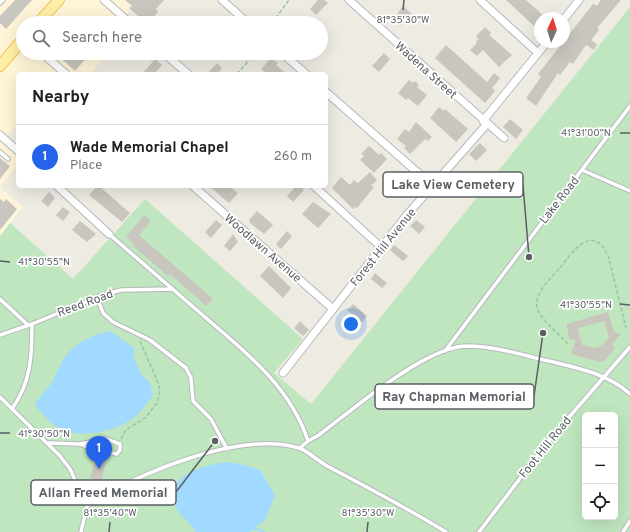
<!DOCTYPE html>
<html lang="en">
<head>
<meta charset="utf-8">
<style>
	:root { --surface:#fff; --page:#f2f2f2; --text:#202124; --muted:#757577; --line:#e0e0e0; --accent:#2563eb }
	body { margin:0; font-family:Overpass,sans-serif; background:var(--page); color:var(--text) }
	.controls { position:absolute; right:12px; bottom:12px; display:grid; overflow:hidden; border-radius:6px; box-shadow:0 4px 16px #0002 }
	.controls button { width:36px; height:36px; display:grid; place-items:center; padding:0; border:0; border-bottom:1px solid var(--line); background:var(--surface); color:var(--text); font:20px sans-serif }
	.compass { position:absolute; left:534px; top:12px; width:36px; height:36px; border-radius:50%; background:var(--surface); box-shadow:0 4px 16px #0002; rotate:4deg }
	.you { position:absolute; left:351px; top:324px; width:14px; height:14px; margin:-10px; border:3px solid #fff; border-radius:50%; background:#1a73e8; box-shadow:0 0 0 6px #1a73e833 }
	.badge { display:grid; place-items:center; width:26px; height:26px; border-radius:50%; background:var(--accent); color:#fff; font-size:13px; font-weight:700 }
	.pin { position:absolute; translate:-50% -33px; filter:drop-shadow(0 1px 2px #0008) }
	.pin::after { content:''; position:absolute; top:21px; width:14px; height:12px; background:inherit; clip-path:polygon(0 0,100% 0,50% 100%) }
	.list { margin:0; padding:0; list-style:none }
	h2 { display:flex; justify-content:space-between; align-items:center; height:52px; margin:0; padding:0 16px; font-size:17px }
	h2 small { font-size:13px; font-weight:400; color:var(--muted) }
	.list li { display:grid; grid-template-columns:26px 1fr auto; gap:12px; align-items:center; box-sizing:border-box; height:64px; padding:0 16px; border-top:1px solid var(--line) }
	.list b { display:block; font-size:15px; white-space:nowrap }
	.list p { margin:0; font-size:13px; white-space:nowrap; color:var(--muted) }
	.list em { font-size:13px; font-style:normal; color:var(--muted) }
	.icon { flex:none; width:22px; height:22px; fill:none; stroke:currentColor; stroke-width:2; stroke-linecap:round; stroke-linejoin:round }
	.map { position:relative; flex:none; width:630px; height:532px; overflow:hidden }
	.search { position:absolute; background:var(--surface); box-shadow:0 4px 16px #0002; left:16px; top:16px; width:312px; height:44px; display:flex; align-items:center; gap:10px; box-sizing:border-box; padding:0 14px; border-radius:22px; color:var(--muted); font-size:15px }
	.panel { position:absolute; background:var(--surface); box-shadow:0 4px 16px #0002; left:16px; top:72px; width:312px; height:116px; border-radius:6px }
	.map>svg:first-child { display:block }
	.commercial { fill:#fef4d7 }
	.green { fill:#bfe6be; fill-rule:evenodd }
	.water { fill:#a1d9ff }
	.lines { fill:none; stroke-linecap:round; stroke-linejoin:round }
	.stream { stroke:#a1d9ff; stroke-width:2 }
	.building { fill:#c9c6c0; fill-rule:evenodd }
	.lane-casing { stroke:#b5b9bd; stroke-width:5.5 }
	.street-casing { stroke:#b5b9bd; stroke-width:9 }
	.primary-casing { stroke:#f4c355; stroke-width:12 }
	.path { stroke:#97c7a4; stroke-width:1.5; stroke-dasharray:4 2; stroke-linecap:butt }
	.lane { stroke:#fff; stroke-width:3.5 }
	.street { stroke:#fff; stroke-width:7 }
	.primary { stroke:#ffeea6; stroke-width:10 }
	.ticks { fill:none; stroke:#5b5f64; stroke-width:1.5 }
	.labels { text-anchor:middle; stroke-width:3.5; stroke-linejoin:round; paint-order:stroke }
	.street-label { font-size:12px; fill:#5b5f64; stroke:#fff }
	.ticks-label { font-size:10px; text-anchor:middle; fill:#5b5f64; stroke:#fff; stroke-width:3.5; stroke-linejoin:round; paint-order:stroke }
	.leader { fill:none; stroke:#5b5f64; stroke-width:1.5 }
	.callout-dot { fill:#5b5f64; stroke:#fff; stroke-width:1.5 }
	.callout { fill:#fff; stroke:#5b5f64; stroke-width:1.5 }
	.callout-label { font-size:13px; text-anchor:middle; font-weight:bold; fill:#5b5f64 }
</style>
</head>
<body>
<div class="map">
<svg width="630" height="532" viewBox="0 0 630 532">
	<rect width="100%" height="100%" fill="#eeebe2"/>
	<path class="commercial" d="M0,0H138L118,23H23V53L107,54L90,74H18V124L5,139L18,151V165L0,187L23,207L0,236Z"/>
	<path class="green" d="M630,7V532H0V236L10,223L73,279L145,199L303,339L274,373L311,404ZM585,415H615V517H585Z"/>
	<path class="water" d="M110,331L134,348V358L142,376L150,382L153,395C147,404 140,414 131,420C111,433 74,440 54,425C47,420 41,412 35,405C39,396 46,391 52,382C56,375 59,367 63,360C74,343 91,335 110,331Z
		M226,462C238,463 249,466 260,470L275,495L266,519L250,532H196C192,524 183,519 178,511C175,508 175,504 174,500C168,473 207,465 226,462Z"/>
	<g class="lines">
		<path class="stream" d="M252,528L265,532"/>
	</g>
	<path class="building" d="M15,0H32L6,29L0,23V16Z
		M125,0H164L156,9L158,12L148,23H146L129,8L132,6Z
		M318,0H324L328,3L316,15L310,9Z
		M506,0H526L546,18H540V28L536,24L534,26Z
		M601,0H621L597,28L599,30L591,40L597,44L594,50L586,45L573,64L570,62L560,75L558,73L536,106L526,98L541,77L538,74L593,4L597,6Z
		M403,6L411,13L400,26L393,19Z
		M485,27L491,33L489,35L512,55L499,67L483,50L477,56L470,50L477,43L476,42L478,39L476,36Z
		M446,45L487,82L494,73L500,78L492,88L495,91L485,103L435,58Z
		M55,53H91L75,71Z
		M384,53L390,59L379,72L372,66Z
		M271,58L278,63L276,65L287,74H267L261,69Z
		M155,59L162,65L154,74H142Z
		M217,63L222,68L218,74H207Z
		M409,80L413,83L415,81L419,85L417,87L427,95L418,106L408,98L406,100L398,93Z
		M439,107L444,111L445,109L468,129L456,142L430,118Z
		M510,119L523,130L516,139L503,127Z
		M416,122L432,137L428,141L425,139L410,154L404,148L406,146L397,139L405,129L409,132Z
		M480,143L487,150L476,161L469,154Z
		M369,146L379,155L381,153L387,159L374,173L360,160L364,156L361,154Z
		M0,158L10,166L0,179Z
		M370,172L377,180L371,186L374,187L357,208L355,207L353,209L332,188L341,177L350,185L354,180L358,183Z
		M97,186H99L130,213L122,222L89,195Z
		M209,186H229L238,193L229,203Z
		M296,186H299L304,190L293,202L287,196Z
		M49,192L55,198L48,207L41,201Z
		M0,199L4,202L6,199L17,209L0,230Z
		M313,202L331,214L318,228L302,214Z
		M63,207L70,212L63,221L56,215Z
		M257,211L273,225L264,234L250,223L249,220Z
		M144,215L151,221L139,235L213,299L206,306L170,274L168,276L133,246L135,245L126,237Z
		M216,220L222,225L211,238L205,232Z
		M416,220L425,227L419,234L410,226Z
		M80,221L96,234L87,242L72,230Z
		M287,231L292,236L281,249L276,244Z
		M233,234L238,242L230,251L224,246Z
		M394,245L408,256L403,261L390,250Z
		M269,266L291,288L283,298L260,276Z
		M375,273L387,283L382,288L371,279Z
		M353,304L367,316L362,322L347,310Z
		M608,312L614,332L621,334L612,345L615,348L604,361L600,362L571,354L576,339L570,340L566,324ZM604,321L609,338L602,345L595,348L582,345L578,328Z
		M300,321L309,330L303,336L294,328Z
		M96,456L107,459L101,481L90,478Z"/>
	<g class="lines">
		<defs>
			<path id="lane" d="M0,3L3,0
				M0,152L8,159
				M582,170L630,191
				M109,234C139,260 169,286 199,312C242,349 290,385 308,441L300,448
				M97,297L103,313L113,322L150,340L186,368L191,378L193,401L211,419L227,449
				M0,299L28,325
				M0,335L32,324L100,296L121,290L173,289
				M445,351L630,106
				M0,397L60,456L70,469L87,506
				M12,409C31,382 32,356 32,324
				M308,441L319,435C352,410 425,347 466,346C494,346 522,355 549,361C578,368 608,374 630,394
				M49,443L80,444L92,449L117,454L120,450V444L106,439L80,444
				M81,532L87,506C135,474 241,430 299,448C308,451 318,461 327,466C367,487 407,508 446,532
				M479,532L551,438L630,347
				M623,532L630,521"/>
			<path id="street" d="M104,0L130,23
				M222,0L248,23
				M349,0L504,138
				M480,0L538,53
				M564,19L579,0
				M42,53L66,74
				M164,53L188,74
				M282,53L306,74
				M326,92L433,186
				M483,121L547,42
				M0,135L18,151
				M57,186L109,234
				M193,186L333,309
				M314,186L382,248
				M283,373L406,216L487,124"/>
			<path id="primary" d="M38,23L59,0
				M0,66L23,39"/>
		</defs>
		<use href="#lane" class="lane-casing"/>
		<use href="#street" class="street-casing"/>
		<use href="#primary" class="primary-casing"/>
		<path class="path" d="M272,23L289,0
			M237,74L255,53
			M568,344C560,335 539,318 537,307C534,293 552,277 560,268C573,251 592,223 608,255L626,328
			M121,439L126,430L146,417L157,403L159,396V385L140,341"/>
		<use href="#lane" class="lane"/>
		<use href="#street" class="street"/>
		<use href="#primary" class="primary"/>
	</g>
	<path class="ticks" d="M403,10L404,0M620,133H630M0,261L10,262M620,304L630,305M0,433H10M109,532L110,522M367,532L368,522"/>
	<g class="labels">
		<g class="street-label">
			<text transform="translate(426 70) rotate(42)" y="4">Wadena Street</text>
			<text transform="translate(559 200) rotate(-52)" y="4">Lake Road</text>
			<text transform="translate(383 247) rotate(-51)" y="4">Forest Hill Avenue</text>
			<text transform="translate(263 248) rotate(41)" y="4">Woodlawn Avenue</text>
			<text transform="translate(85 303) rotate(-20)" y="4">Reed Road</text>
			<text transform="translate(545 447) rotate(-51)" y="4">Foot Hill Road</text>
		</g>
	</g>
	<g class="ticks-label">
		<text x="403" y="23">81°35'30"W</text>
		<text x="586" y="136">41°31'00"N</text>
		<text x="44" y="265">41°30'55"N</text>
		<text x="586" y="308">41°30'55"N</text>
		<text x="44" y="437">41°30'50"N</text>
		<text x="110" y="516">81°35'40"W</text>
		<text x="368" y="516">81°35'30"W</text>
	</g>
	<path class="leader" d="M529 257L523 185M543 333L534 396M215 441L176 492"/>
	<g class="callout-dot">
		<circle cx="529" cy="257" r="4"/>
		<circle cx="543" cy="333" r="4"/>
		<circle cx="215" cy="441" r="4"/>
	</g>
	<g class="callout">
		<rect x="383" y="172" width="140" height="25" rx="4"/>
		<rect x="375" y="384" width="159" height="25" rx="4"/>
		<rect x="31" y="480" width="145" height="25" rx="4"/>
	</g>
	<g class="callout-label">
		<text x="453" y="189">Lake View Cemetery</text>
		<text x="454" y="401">Ray Chapman Memorial</text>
		<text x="103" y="497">Allan Freed Memorial</text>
	</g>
</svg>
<div class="controls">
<button>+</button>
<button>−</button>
<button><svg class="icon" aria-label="locate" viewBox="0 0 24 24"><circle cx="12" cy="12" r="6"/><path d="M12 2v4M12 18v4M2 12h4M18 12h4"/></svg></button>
</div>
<svg class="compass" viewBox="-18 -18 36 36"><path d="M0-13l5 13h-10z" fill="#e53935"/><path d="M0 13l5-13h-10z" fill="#757577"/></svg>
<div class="you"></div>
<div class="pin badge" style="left:99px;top:469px">1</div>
<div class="search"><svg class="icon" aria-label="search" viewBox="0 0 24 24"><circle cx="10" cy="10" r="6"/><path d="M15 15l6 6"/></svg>Search here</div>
<section class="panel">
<h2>Nearby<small></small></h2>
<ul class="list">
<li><span class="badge">1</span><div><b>Wade Memorial Chapel</b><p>Place</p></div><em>260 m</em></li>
</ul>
</section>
</div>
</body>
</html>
